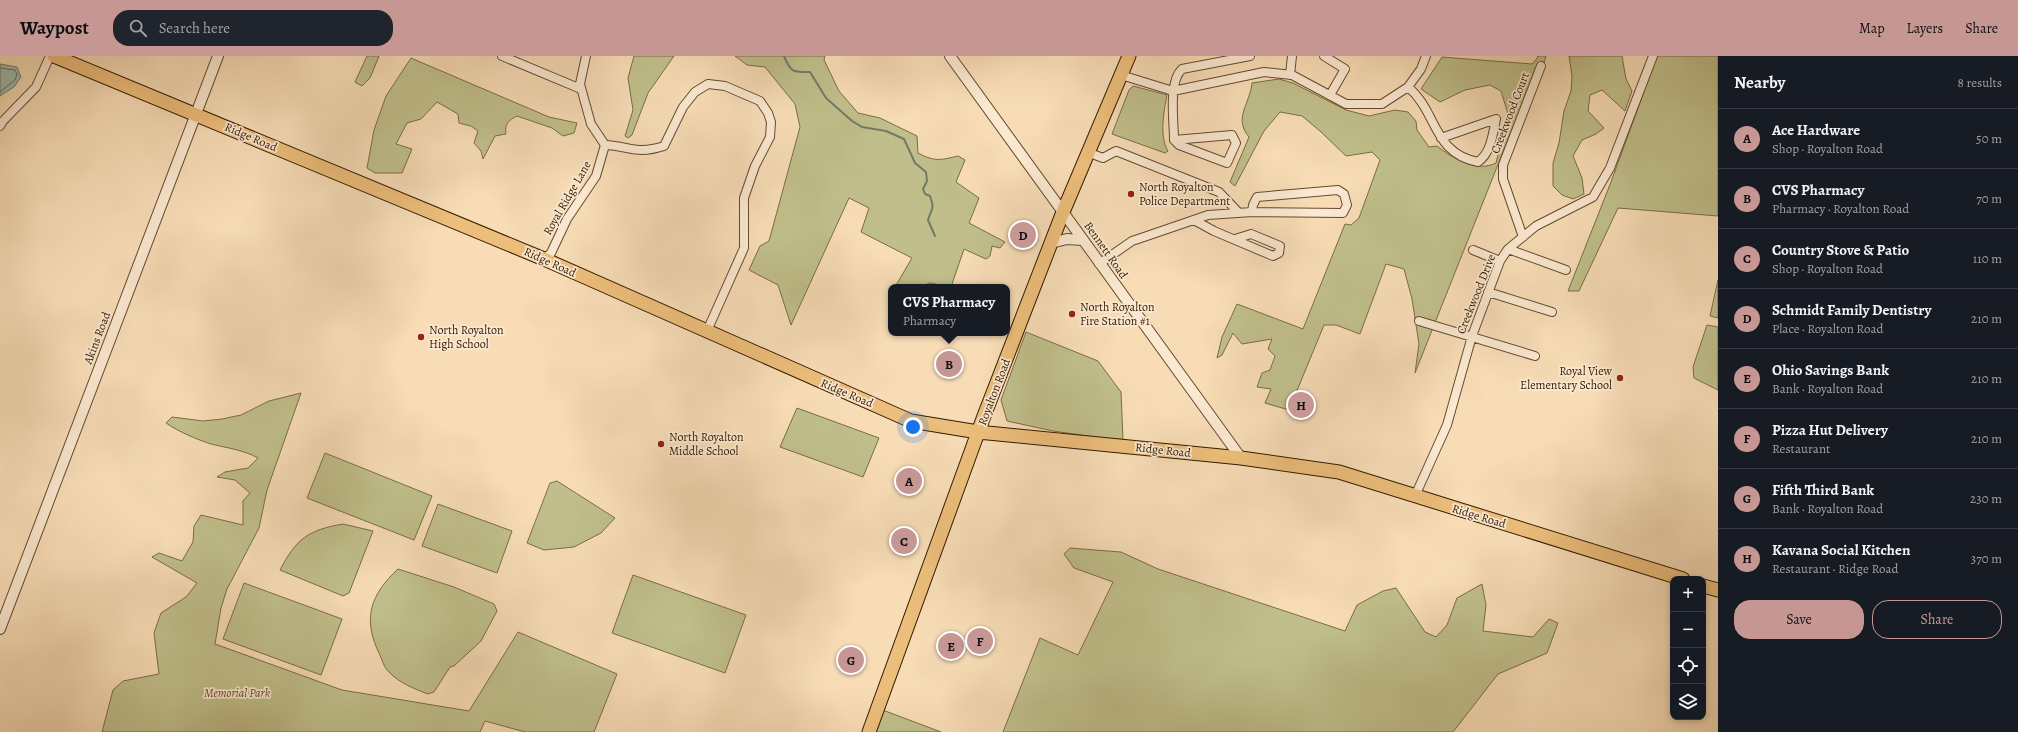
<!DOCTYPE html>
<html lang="en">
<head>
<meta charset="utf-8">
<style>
	:root { --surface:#171b24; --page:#20242c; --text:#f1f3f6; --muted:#9ea1a6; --line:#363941; --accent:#c59692 }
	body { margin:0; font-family:Alegreya,serif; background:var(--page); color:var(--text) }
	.controls { position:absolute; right:12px; bottom:12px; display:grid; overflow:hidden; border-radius:8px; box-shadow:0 2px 6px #0003 }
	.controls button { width:36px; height:36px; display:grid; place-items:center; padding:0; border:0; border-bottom:1px solid var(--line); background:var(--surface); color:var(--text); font:20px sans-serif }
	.you { position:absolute; left:913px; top:371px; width:14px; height:14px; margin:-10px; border:3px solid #fff; border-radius:50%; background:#1a73e8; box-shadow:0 0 0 6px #1a73e833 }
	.badge { display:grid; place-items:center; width:26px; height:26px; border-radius:50%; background:var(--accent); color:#111; font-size:13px; font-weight:700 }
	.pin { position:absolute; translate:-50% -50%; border:2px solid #fff; box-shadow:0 1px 4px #0006 }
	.popup { position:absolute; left:888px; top:228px; width:122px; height:52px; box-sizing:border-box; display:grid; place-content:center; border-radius:8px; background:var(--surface); filter:drop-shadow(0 1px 3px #0005); font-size:13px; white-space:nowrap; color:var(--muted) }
	.popup b { font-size:15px; color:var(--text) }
	.popup::after { content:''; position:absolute; left:50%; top:100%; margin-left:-8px; border:8px solid transparent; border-top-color:var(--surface) }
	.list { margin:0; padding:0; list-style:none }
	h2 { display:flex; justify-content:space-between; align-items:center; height:52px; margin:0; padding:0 16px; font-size:17px }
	h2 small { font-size:13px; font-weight:400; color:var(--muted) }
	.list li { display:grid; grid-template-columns:26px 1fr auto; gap:12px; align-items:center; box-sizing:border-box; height:60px; padding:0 16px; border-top:1px solid var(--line) }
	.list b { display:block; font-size:15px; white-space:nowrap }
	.list p { margin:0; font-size:13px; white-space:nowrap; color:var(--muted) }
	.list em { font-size:13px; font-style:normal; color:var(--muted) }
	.actions { display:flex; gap:8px; padding:12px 16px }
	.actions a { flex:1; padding:9px 0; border:1px solid var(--accent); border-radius:16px; text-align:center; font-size:14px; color:var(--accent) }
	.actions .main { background:var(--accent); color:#111 }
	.icon { flex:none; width:22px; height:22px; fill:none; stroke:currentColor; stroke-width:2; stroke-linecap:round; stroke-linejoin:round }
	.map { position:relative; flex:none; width:1718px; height:676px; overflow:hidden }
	header { display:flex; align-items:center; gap:24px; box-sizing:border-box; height:56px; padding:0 20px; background:var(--accent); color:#111 }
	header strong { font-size:19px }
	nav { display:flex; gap:22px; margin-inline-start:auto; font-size:14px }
	.search { width:280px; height:36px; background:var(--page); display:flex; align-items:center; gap:10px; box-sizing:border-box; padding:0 14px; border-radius:16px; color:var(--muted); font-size:15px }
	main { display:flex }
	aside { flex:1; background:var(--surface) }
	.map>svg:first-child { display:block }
	.green { fill:#c0bf8b; stroke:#7a6c46 }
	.water { fill:#9dbbaf; stroke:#737a69 }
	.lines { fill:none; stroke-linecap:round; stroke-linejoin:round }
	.shore { stroke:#696a58; stroke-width:1 }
	.stream { stroke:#737a69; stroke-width:2 }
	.minor-casing { stroke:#664a2e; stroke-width:10 }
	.tertiary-casing { stroke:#664a2e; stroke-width:12 }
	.primary-casing { stroke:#351901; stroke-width:15 }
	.minor { stroke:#fae8d0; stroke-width:8 }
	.tertiary { stroke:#fae8d0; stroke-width:10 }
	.primary { stroke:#ecbe7b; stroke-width:13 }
	.poi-dot { fill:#8f2418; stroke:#fae8d0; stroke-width:1.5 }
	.labels { text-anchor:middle; stroke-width:3.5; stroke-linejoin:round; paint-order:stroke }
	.street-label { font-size:12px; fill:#351901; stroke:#fae8d0 }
	.poi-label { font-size:12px; fill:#351901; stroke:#fae8d0; text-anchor:start }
	.park-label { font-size:12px; font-style:italic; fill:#5f4b2a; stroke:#fae8d0 }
</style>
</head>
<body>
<header>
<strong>Waypost</strong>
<div class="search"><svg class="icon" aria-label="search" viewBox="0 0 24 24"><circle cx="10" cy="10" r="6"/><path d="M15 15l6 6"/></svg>Search here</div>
<nav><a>Map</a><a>Layers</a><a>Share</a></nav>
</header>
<main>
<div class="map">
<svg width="1718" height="676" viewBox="0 0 1718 676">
	<rect width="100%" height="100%" fill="#f7dcb6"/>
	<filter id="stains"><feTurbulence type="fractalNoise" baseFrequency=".005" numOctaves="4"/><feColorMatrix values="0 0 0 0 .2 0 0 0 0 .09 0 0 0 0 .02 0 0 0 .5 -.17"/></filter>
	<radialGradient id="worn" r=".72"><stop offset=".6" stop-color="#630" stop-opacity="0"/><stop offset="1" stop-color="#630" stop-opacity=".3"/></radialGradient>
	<path class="green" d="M367,0H379L370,22L362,30L355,26Z
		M634,0H674L648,37L632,79L628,82L625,80L633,54L628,22Z
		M735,0H825L824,4L839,35L858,57L880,62L917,80L918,97C935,106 941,104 958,100L965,104L956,126L979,142L969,167L1005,186L1000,192L992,190L990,200L986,203L964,193L951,231L930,227L919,231H895L912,202L861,176L869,152L849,142L791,269L778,229L749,214L760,190L769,185L800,71L795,48L765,11L747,9Z
		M1538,0H1546L1544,7L1536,13L1415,317L1419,288L1412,243L1404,213L1386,208L1360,278L1336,269H1324L1289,354L1265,347L1271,333L1257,331L1262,317L1270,314L1275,300L1268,293L1272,283L1242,288L1233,277L1222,299L1217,302L1222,281L1237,248L1303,273L1345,168L1351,169L1359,162L1380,104L1372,96L1346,100L1320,75L1302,60L1280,56L1264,75L1235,130L1230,126L1249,81C1233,62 1250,48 1252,27L1279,23L1293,27L1346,54L1369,60L1395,54L1408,56L1416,65L1417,74L1429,91L1437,90C1453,102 1476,117 1496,107L1508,58L1501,35L1490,29L1465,34L1440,46L1421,33L1442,1L1532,8L1536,4Z
		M1569,0H1622L1626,23L1632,35L1625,55L1602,34L1590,39L1588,55L1604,72L1596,78L1582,84L1573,100L1582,122L1584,138L1573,143L1562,139L1553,130V107L1559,87L1564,55L1571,35L1572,20Z
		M1657,0H1718V160L1618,152L1579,235H1568L1611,126Z
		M411,2L549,61L577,67L574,77L563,80L552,72L517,60C509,64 504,68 506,78L495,80L483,103L481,95L474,87L478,75L471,70L459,67L458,58L437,46L421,63L407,67L396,88L412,93L402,117H375L367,112L374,74L386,40Z
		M1133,30L1167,39C1164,54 1159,81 1168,95L1165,97L1112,78L1129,34Z
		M1718,224V262L1710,260Z
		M1707,269L1718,271V334L1694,322L1693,311Z
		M1026,276L1098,305L1121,336L1123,385L1053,375L1007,365L1001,344Z
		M301,337L267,434L259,472L227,533L221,552L215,588L342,634L469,655L518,576L617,618L594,676H525L485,665L480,676H102L113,634L123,625L159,618L154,577L161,557L186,541L197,527L152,501L159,497L182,505L193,486L194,470L201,459L243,469V445L250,437L235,424L217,421L225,416L248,412L258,402C244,394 227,392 211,388C196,383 179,376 166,367L172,361L203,365L222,363L241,359L269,345Z
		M797,352L879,382L863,421L780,391Z
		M325,397L432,440L414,484L307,442Z
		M557,425L615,462L601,477L574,491L544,494L527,487L550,427Z
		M438,448L512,475L497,517L422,490Z
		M343,468L373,475L349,537L343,540L280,514C296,483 308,474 343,468Z
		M1070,492L1121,496L1158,513L1345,575L1357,549L1383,535L1396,532L1425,576L1436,581L1447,569L1457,542L1482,528L1486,549L1483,575L1533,581L1549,563L1558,567L1547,597L1498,618L1453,676H1003L1040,582L1078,599L1113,526L1074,512L1064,498Z
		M398,513L454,531L494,548L497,555L481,585L454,610L450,611L434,636L428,638C415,633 399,627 389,616C384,612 382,603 379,597C362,562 371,538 398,513Z
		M633,519L746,559L725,617L612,577Z
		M244,527L342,563L321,619L223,583Z
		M880,653L941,676H871Z"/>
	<path class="water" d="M0,8L17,11L21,21L14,31L0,40Z"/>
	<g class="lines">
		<path class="shore" d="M0,12L15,14L17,18L15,24L0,36"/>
		<path class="stream" d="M784,0C791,17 793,16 810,16L826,42L852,65L862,71L886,75L904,83L915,107L926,116L927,125L923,133L925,138L930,140C935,155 932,150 928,164L935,180"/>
		<defs>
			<path id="minor" d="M502,0L581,33
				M1324,0L1345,13L1330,39
				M1121,19L1173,35L1264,16L1292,19L1346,48H1382L1408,31L1421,13L1426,0
				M1290,19L1292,0
				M1408,31C1438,56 1432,97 1478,106C1491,97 1493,77 1496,63L1441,82
				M0,70L3,65L36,31L50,0
				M1174,84L1232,79L1236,87L1227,107L1179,89L1174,84C1174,65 1168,26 1182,13L1250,0
				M605,89C630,90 636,99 664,90L683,51L695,36L708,28L725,30L760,45L768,57L771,66L770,81L755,110L744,142V192L707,275
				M1087,96L1103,102L1116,95L1219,136L1238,156
				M1194,164L1214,175L1273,200L1279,197L1280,190L1251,178L1235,183
				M1523,181L1503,123V109L1541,10
				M1508,193L1566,214
				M1473,194L1500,205
				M544,203L551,197L567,163L596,120L605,89L591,68L580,28L586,0
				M1099,208L1132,185L1144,181L1208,159L1252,156L1343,157L1347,149L1344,138L1338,134L1257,141L1253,149L1252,156
				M1488,236L1552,256
				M1419,265L1535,300
				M1415,440L1447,369L1472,280L1500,205L1508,193L1536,170L1593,141L1610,112L1653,0"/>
			<path id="tertiary" d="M950,0L1241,402
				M1051,187L1067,183L1083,184
				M0,573L218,0"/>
			<path id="primary" d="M54,0L544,203L911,365L978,376L1241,402L1339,416L1683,523
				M1703,530L1718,534
				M869,676L984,360L1063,156L1129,0"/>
		</defs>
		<use href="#minor" class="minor-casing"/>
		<use href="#tertiary" class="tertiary-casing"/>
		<use href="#primary" class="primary-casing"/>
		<use href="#minor" class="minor"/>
		<use href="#tertiary" class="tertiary"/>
		<use href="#primary" class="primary"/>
	</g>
	<g class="poi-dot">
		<circle cx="1131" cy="138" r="4"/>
		<circle cx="1072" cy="258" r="4"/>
		<circle cx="421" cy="281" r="4"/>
		<circle cx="1620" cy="322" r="4"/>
		<circle cx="661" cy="388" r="4"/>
	</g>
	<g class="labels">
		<g class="street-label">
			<text transform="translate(1510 57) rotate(-69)" y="4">Creekwood Court</text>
			<text transform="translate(251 81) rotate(23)" y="4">Ridge Road</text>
			<text transform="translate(567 142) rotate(-60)" y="4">Royal Ridge Lane</text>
			<text transform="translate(1106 194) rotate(55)" y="4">Bennett Road</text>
			<text transform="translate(550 206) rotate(24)" y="4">Ridge Road</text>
			<text transform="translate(1476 238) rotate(-68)" y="4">Creekwood Drive</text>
			<text transform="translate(97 282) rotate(-69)" y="4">Akins Road</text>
			<text transform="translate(994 336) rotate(-69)" y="4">Royalton Road</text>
			<text transform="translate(847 337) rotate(23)" y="4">Ridge Road</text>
			<text transform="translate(1163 394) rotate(6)" y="4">Ridge Road</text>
			<text transform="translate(1479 460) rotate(17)" y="4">Ridge Road</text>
		</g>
		<g class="poi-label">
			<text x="1139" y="135">North Royalton<tspan x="1139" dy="14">Police Department</tspan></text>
			<text x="1080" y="255">North Royalton<tspan x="1080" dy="14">Fire Station #1</tspan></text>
			<text x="429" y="278">North Royalton<tspan x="429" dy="14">High School</tspan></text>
			<text x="1612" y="319" text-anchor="end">Royal View<tspan x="1612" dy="14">Elementary School</tspan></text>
			<text x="669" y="385">North Royalton<tspan x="669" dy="14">Middle School</tspan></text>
		</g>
		<g class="park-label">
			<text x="237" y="641">Memorial Park</text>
		</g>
	</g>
	<rect width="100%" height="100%" filter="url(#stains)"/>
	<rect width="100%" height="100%" fill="url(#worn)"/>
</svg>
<div class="controls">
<button>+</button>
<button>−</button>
<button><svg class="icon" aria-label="locate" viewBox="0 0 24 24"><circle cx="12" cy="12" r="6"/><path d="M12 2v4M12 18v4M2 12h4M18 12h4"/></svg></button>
<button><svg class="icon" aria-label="layers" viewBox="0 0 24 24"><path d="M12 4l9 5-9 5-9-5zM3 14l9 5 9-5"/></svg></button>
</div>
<div class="you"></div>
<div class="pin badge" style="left:909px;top:425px">A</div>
<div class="pin badge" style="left:949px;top:308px">B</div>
<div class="popup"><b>CVS Pharmacy</b>Pharmacy</div>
<div class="pin badge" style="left:904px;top:485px">C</div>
<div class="pin badge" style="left:1023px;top:179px">D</div>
<div class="pin badge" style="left:951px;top:590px">E</div>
<div class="pin badge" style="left:980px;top:585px">F</div>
<div class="pin badge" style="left:851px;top:604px">G</div>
<div class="pin badge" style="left:1301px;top:349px">H</div>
</div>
<aside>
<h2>Nearby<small>8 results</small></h2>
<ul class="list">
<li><span class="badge">A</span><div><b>Ace Hardware</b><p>Shop · Royalton Road</p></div><em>50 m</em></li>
<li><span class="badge">B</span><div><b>CVS Pharmacy</b><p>Pharmacy · Royalton Road</p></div><em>70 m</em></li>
<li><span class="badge">C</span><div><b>Country Stove &amp; Patio</b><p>Shop · Royalton Road</p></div><em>110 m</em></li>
<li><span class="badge">D</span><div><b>Schmidt Family Dentistry</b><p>Place · Royalton Road</p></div><em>210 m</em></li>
<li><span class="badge">E</span><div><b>Ohio Savings Bank</b><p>Bank · Royalton Road</p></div><em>210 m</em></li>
<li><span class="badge">F</span><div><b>Pizza Hut Delivery</b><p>Restaurant</p></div><em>210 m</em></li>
<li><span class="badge">G</span><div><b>Fifth Third Bank</b><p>Bank · Royalton Road</p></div><em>230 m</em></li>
<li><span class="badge">H</span><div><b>Kavana Social Kitchen</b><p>Restaurant · Ridge Road</p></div><em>370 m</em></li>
</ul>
<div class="actions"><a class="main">Save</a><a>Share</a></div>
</aside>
</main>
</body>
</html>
